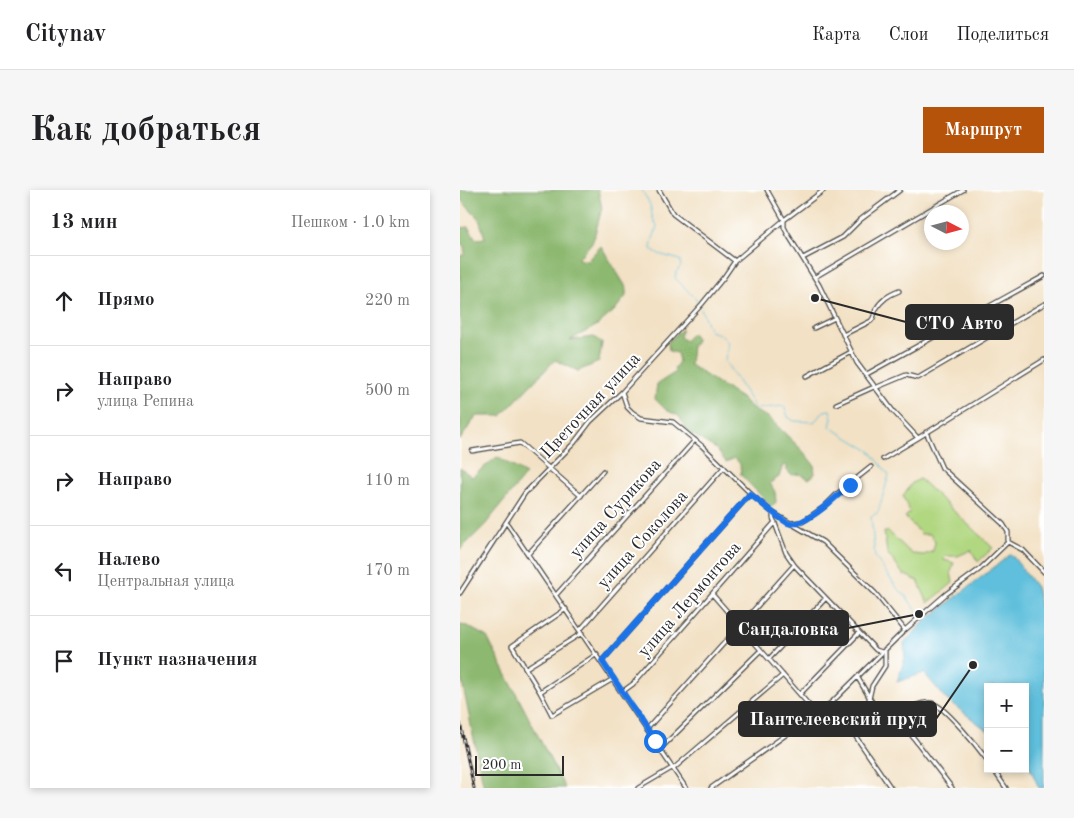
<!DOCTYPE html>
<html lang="ru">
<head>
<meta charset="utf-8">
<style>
	:root { --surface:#fff; --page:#f6f6f6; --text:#202124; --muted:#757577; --line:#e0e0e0; --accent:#b45309 }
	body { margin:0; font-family:"Old Standard TT",serif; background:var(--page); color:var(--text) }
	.controls { position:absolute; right:15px; bottom:15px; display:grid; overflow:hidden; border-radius:0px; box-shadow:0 2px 8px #0003 }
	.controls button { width:45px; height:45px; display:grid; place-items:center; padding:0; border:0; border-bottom:1px solid var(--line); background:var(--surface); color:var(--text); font:25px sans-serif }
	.compass { position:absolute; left:464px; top:15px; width:45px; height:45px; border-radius:50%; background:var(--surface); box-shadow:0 2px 8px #0003; rotate:96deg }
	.scale { position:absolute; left:15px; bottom:12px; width:89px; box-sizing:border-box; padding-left:5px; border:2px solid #2b2b2b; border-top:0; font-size:14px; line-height:18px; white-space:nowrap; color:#2b2b2b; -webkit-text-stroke:4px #fff; paint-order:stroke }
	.stop { position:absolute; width:15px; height:15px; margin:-11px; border:4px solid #1a73e8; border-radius:50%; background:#fff }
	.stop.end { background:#1a73e8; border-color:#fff; box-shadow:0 1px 5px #0008 }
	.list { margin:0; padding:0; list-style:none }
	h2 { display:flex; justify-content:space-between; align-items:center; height:65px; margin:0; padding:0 20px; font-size:21px }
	h2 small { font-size:16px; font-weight:400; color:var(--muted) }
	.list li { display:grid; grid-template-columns:32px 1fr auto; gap:15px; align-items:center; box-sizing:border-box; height:90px; padding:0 20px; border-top:1px solid var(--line) }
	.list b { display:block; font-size:19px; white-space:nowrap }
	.list p { margin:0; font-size:16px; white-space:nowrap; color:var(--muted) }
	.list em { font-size:16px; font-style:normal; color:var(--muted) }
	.icon { flex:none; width:28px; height:28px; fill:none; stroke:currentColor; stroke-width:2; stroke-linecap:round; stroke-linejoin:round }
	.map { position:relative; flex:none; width:584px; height:598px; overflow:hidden; border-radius:0px }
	header { display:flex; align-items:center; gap:30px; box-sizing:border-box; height:70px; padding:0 25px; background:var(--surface); border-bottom:1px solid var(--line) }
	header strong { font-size:24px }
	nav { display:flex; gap:28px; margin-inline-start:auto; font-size:18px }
	.intro { display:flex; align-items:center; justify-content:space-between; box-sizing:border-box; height:120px; padding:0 30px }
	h1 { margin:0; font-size:35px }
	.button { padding:12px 22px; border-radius:0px; background:var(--accent); color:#fff; font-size:18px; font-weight:700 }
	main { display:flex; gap:30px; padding:0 30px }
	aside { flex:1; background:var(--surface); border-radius:0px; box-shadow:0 2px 8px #0003 }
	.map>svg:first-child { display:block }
	.green { fill:#b1d781; stroke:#6e8156 }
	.forest { fill:#8cb86f; stroke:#5c724d }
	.water { fill:#5ebfdc; stroke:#447584 }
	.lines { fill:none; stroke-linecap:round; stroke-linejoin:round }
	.stream { stroke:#5ebfdc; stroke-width:1 }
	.minor-casing { stroke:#494642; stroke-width:5.5 }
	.minor { stroke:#fff; stroke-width:3 }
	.rail-casing { stroke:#2b2b2b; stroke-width:3 }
	.rail { stroke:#fff; stroke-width:1; stroke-dasharray:4; stroke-linecap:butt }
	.route { stroke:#1a73e8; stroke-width:6 }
	.labels { text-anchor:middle; stroke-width:4; stroke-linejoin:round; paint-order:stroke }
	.street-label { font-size:18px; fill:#2b2b2b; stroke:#fff }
	.leader { fill:none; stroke:#2b2b2b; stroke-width:2 }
	.callout-dot { fill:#2b2b2b; stroke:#fff; stroke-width:2 }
	.callout { fill:#2b2b2b; stroke:#2b2b2b; stroke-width:2 }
	.callout-label { font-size:19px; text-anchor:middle; font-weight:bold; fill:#fff }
</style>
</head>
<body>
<header>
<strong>Citynav</strong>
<nav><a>Карта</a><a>Слои</a><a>Поделиться</a></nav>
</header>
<div class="intro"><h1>Как добраться</h1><a class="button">Маршрут</a></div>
<main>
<aside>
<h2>13 мин<small>Пешком · 1.0 km</small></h2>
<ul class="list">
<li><svg class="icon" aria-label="ahead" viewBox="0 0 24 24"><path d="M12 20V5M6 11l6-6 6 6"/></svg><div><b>Прямо</b></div><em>220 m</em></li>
<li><svg class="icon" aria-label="right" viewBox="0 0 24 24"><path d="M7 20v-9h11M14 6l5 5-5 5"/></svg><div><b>Направо</b><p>улица Репина</p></div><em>500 m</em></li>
<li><svg class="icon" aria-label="right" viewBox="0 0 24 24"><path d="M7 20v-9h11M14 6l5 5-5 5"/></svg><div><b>Направо</b></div><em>110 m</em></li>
<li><svg class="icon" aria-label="left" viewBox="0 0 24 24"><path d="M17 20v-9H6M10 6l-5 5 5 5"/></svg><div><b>Налево</b><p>Центральная улица</p></div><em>170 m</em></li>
<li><svg class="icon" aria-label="arrive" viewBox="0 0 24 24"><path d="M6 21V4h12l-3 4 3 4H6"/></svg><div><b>Пункт назначения</b></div></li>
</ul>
</aside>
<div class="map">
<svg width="584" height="598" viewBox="0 0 584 598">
	<rect width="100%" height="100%" fill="#fff"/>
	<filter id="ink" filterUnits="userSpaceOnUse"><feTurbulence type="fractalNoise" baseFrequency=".02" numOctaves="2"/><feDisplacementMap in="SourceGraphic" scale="10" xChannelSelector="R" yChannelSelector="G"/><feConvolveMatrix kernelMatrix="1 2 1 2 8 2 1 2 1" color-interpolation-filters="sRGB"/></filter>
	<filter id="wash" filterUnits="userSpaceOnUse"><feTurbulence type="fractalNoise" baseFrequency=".0096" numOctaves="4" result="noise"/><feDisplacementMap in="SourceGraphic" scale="20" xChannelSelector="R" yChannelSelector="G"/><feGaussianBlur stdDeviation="1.12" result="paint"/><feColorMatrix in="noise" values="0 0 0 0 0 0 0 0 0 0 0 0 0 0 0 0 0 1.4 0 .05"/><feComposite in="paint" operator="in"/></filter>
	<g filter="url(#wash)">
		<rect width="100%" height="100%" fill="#f2e1c4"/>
		<path class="green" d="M460,289L533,358L518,372L511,360L498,366H485L484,370L494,373L491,382L493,393L468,413L458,391L443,384L427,363L424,342H429L452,364L464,365L473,361L475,352L470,344H461L445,327L450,322L443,306L452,293Z"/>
		<path class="forest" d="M0,0H138L142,18L133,51L118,69L127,71L141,56L166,97V106L154,121L136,136L110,150L134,147L142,153L139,172L118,181L95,170L41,226H16L0,250V66L5,64L4,56L0,53L1,38L8,37L16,49L25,48L19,29L0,9Z
			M222,139L220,147L225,151L232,143L237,151L232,155L230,175L281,208L297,222L308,227L342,260L354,275L355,284L349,289L340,284L331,285L326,279L328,276L323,275L319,287L310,293L315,302L316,312L312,317L281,285L280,274L275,268L266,272L256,259L227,241L219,226L206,220L195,209L197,194L216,182L214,180L219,171L217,163L209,161L208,152Z
			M37,267L66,284L25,335L0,360V278L12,287Z
			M0,435L7,436L27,447L105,598H24L0,482Z"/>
		<path class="water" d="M551,364L576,397L581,419L584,420V598H579L570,578L565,573V497H528V541L487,510L464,483L437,492L445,468L444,453L465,431Z"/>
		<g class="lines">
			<path class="stream" d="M182,0C184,6 189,10 190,15C193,24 190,26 197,35C196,44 191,50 191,59L199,64L220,70L221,76L216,82L215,88L235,108L239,115
				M241,119L250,141L262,145L268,153L265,171L296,219L324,216L328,227L334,231L354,232L364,221L370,220L372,228L370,237L410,261L429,285L418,322L411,327L415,367L437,398L445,405L459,424"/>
		</g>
	</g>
	<g filter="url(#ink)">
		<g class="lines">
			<defs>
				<path id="minor" d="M199,0L213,24L275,71
					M307,0L324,30V37L327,43L359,95L397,173L433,221L458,248L584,170
					M343,68L383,47L400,30L440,0
					M355,87L503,0
					M354,138L375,128
					M383,145L411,131C415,127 414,124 416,119C422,109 429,105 439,101
					M405,185L584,86
					M347,186L391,162
					M415,198L446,185L458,188L584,114
					M162,202L167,217L172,222L181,228L213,232L242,256L292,305L313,323L363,352L415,403L445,440
					M376,214L414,197
					M12,261L60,253L121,306
					M423,269L458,248
					M313,323V328L326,363L335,376L416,460L422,462
					M46,332L226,598
					M330,333L342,332L364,317L377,304L411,277
					M548,352L563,360L584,382
					M68,364L143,281
					M0,403L65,303L114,253L130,232L162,202L242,114L264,87L275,71L324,30L364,0
					M252,404L356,523
					M96,405L235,250
					M106,419L52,456L80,502L92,525L153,489
					M120,440L264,277
					M309,469L365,409
					M142,471L290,304
					M66,478L122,443
					M398,488L415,517L436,525L492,598
					M80,502L137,464
					M162,502L173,494L315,332
					M340,504L399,443
					M409,509L412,496L425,476V459
					M372,512L431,598
					M436,525C442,519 464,511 472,513C485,516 519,559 528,571
					M187,539L334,375
					M200,559L301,460
					M213,579L323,485
					M533,579L546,598
					M178,598L212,578
					M251,598L372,512L445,440L486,404L520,379L548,352V342L543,334L482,278L466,242"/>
			</defs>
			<use href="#minor" class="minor-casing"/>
			<use href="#minor" class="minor"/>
			<defs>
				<path id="rail" d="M0,533L14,598"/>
			</defs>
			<use href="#rail" class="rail-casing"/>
			<use href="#rail" class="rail"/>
		</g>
	</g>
	<g class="lines" filter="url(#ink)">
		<path class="route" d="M195,551L142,471L290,304C298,310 319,329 328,333C345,339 377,305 390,295"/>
	</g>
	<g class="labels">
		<g class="street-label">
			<text transform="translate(130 215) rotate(-47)" y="6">Цветочная улица</text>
			<text transform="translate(155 318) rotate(-48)" y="6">улица Сурикова</text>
			<text transform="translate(182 349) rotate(-48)" y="6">улица Соколова</text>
			<text transform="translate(229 409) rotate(-49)" y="6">улица Лермонтова</text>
		</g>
	</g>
	<path class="leader" d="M355 108L446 132M459 424L388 438M513 475L476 529"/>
	<g class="callout-dot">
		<circle cx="355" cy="108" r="5"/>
		<circle cx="459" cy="424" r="5"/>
		<circle cx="513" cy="475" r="5"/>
	</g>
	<g class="callout">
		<rect x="446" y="115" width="107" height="34" rx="5"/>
		<rect x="267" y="421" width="121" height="34" rx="5"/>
		<rect x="279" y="512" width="197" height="34" rx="5"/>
	</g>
	<g class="callout-label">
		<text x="499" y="139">СТО Авто</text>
		<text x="328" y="445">Сандаловка</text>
		<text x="378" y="535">Пантелеевский пруд</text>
	</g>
</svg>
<div class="controls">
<button>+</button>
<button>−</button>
</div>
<svg class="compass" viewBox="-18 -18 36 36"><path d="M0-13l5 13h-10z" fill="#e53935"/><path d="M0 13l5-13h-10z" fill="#757577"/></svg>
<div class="scale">200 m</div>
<div class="stop" style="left:195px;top:551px"></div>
<div class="stop end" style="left:390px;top:295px"></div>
</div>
</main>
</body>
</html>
